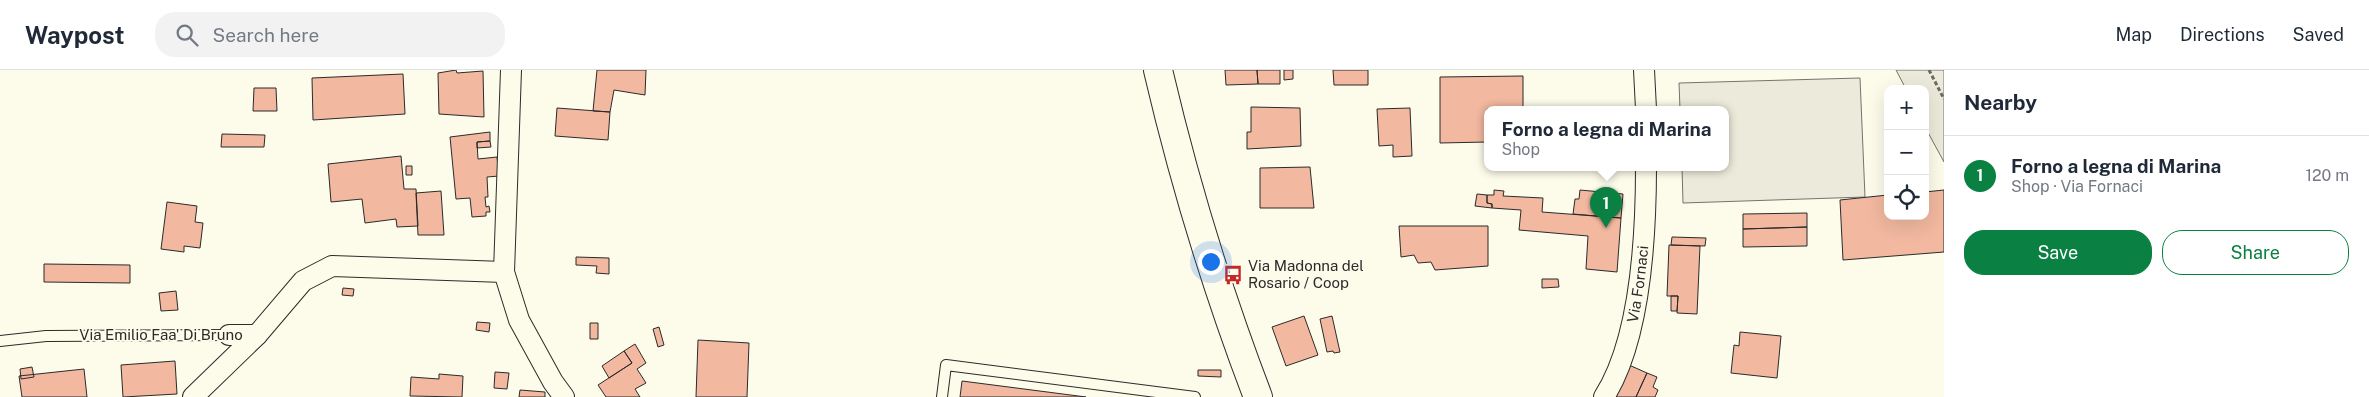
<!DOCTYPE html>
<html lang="en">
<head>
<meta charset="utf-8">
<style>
	:root { --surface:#fff; --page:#f2f2f3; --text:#1f2937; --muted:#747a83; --line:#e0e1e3; --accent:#0b8043 }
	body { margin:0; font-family:"Public Sans",sans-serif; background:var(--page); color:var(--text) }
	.controls { position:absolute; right:15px; top:15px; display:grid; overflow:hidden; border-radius:10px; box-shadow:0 5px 20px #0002 }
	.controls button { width:45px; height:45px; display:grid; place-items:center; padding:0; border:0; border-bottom:1px solid var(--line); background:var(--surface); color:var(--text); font:25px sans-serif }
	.you { position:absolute; left:1210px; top:191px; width:18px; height:18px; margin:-12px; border:4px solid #fff; border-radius:50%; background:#1a73e8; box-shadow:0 0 0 8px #1a73e833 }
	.badge { display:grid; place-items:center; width:32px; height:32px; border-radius:50%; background:var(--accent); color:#fff; font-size:16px; font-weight:700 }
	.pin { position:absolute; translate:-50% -41px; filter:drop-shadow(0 1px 2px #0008) }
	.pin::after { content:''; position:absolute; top:26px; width:18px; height:15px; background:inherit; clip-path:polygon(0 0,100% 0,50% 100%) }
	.popup { position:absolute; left:1484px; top:36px; width:245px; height:65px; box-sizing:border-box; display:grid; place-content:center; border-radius:10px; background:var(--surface); filter:drop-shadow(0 1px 4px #0005); font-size:16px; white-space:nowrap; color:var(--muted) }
	.popup b { font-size:19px; color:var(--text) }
	.popup::after { content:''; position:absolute; left:50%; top:100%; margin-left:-10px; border:10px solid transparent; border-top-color:var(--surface) }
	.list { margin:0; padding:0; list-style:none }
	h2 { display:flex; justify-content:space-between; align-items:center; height:65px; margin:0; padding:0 20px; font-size:21px }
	h2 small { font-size:16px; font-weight:400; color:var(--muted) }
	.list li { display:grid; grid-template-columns:32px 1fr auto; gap:15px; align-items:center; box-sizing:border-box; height:80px; padding:0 20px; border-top:1px solid var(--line) }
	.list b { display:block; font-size:19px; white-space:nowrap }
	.list p { margin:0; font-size:16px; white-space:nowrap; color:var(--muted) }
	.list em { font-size:16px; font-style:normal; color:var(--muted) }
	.actions { display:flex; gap:10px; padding:15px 20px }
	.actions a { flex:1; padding:11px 0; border:1px solid var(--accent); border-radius:20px; text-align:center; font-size:18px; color:var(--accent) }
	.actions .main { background:var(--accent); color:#fff }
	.icon { flex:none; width:28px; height:28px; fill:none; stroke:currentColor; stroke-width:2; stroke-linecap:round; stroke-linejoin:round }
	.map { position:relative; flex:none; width:1944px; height:327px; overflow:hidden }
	header { display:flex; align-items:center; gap:30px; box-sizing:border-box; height:70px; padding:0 25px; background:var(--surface); border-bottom:1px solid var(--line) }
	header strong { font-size:24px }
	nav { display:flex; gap:28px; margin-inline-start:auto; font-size:18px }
	.search { width:350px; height:45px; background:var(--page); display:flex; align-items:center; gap:12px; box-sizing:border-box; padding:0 18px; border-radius:20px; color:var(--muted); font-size:19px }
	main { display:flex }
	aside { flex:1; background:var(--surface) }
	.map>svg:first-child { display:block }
	.green { fill:#ecebdb; stroke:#74746e }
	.building { fill:#f2b8a0; stroke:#2b2b2b }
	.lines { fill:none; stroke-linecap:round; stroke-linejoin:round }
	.lane-casing { stroke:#2b2b2b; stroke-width:12 }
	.street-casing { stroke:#2b2b2b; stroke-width:22 }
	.secondary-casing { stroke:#2b2b2b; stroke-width:30 }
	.path { stroke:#6a6964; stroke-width:3; stroke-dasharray:4 2.5; stroke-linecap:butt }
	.lane { stroke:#fdfbea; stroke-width:10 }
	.street { stroke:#fdfbea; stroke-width:20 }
	.secondary { stroke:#fdfbea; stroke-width:28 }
	.labels { text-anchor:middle; stroke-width:4; stroke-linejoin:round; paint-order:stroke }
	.poi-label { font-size:15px; fill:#2b2b2b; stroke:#fdfbea; text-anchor:start }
	.street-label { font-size:15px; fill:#2b2b2b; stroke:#fdfbea }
</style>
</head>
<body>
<header>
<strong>Waypost</strong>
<div class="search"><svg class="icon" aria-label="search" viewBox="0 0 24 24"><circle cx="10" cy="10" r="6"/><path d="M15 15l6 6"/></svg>Search here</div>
<nav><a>Map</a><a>Directions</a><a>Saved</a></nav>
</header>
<main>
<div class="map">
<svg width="1944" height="327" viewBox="0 0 1944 327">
	<rect width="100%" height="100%" fill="#fdfbea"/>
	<path class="green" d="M1896,0H1944V92L1925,57V19H1906Z
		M1860,8L1865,127L1683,133L1682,97H1725V39H1680L1679,13Z"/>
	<path class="building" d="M456,0L457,3L483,1L484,47L439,44L438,3Z
		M597,0H646L645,25L614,20L610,42L593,41Z
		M1225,0H1257L1258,14L1226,15Z
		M1257,0H1280V14H1258Z
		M1284,0H1293V9L1284,10Z
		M1333,0H1368V15H1334Z
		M403,4L405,44L313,50L312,8Z
		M1523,6V39H1487V72L1440,73V7Z
		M254,18H276L277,41H253Z
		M1251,37L1300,38L1301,76L1247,79V62H1251Z
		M557,38L610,42L608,70L555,66Z
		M1410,38L1412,86L1393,87V75L1379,76L1377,39Z
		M490,62V71L477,72L478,89L497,87L499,106L487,107L488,127H485L486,137L489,136L490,142H486V146L472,147L470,128L456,129L450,67Z
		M222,64L265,65L264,77H221Z
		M490,71L491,77L477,78V72Z
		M401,86L404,119H416L418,156L397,157L396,149L365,153L362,129L331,132L328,94Z
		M406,96H412V105H406Z
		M1310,97L1314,138H1260V98Z
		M1494,120L1504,121L1503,126L1543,128L1542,142L1621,148L1617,202L1586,199L1588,166L1519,160L1521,140L1492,138V134L1487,133V125H1494Z
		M1580,120L1623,124L1621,148L1573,144L1575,129H1579Z
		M1944,120V182L1843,190L1840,130L1888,125V146H1925V122Z
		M441,121L444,165H418L416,123Z
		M1477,124L1487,125V133L1492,134V138L1475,136Z
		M167,132L197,136L195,152L203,153L200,178L184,176V182L161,179Z
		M1807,143V157L1743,159V144Z
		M1399,156H1488V196L1435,200L1431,192L1418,193L1414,185L1401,187Z
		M1807,157V176L1743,177V159Z
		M1672,167L1706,168L1705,176L1671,175Z
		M1669,175L1700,176L1697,244L1677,243L1678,226H1667Z
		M576,187L609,188V204L596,203L597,196L576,195Z
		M44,194L130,195V213L44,212Z
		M1542,209H1558L1559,217L1542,218Z
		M343,218L354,219L353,226L342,225Z
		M176,221L178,240L161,241L159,223Z
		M1671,226H1678L1677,241H1671Z
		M1304,246L1318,285L1286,296L1272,257Z
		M1332,246L1340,282L1334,283L1333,281L1327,282L1320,249Z
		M477,252L490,253L489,262L476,260Z
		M590,253H598V269H590Z
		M659,257L664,275L658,277L653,259Z
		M1740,262L1781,266L1777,308L1731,303L1734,275L1739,276Z
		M698,270L749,273L747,327H696Z
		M635,274L646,293L637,299L646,313L635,319L640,327H606L598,315L632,293L624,281Z
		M624,281L632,293L609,308L602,296Z
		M175,291L177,324L123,327L121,295Z
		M1629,295L1647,303L1636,327H1616Z
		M32,297L34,307L21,309L20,299Z
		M84,299L87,327H22L19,306Z
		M1198,300H1221V307L1198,306Z
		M495,302L509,303L507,319L494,318Z
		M1647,303L1657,307L1653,317L1658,320L1655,327H1636Z
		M439,304L463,306L462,327L410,326L411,307L439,309Z
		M962,311L1086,327H960Z
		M520,320L545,322V327H519Z"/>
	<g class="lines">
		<defs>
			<path id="lane" d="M0,271L46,266L229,265
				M942,327L946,295L1195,327"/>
			<g id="street">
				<path d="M511,0L504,202L519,250L553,312L564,327"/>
				<path d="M1644,0L1646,39"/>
				<path d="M229,265H257"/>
				<path d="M193,327L257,265L303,211L332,196L504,202"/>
				<path id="s1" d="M1604,327C1641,269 1646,165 1646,97"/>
			</g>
			<path id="secondary" d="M1158,0C1184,111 1217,220 1258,327"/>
		</defs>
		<use href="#lane" class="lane-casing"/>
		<use href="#street" class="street-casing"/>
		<use href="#secondary" class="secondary-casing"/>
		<path class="path" d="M1929,0L1944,29"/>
		<use href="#lane" class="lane"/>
		<use href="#street" class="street"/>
		<use href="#secondary" class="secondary"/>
	</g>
	<defs>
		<symbol id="bus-bare" viewBox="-9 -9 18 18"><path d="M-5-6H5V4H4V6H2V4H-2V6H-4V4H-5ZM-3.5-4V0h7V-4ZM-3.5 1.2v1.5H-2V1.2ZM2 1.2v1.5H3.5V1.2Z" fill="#c62828" stroke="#fdfbea" stroke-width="2.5" paint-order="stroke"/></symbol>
	</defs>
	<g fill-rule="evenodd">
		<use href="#bus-bare" x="1219" y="191" width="28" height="28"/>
	</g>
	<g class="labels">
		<g class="poi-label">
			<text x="1248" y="201">Via Madonna del<tspan x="1248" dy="17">Rosario / Coop</tspan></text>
		</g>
		<g class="street-label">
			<text dy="5" stroke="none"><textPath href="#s1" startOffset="119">Via Fornaci</textPath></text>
			<text x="161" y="270">Via Emilio Faa' Di Bruno</text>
		</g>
	</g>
</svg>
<div class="controls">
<button>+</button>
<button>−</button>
<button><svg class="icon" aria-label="locate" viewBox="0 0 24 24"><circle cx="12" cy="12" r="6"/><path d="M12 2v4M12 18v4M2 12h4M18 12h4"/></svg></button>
</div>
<div class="you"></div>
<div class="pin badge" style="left:1606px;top:158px">1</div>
<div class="popup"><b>Forno a legna di Marina</b>Shop</div>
</div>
<aside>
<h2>Nearby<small></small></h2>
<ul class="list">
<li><span class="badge">1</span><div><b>Forno a legna di Marina</b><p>Shop · Via Fornaci</p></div><em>120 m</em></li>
</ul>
<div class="actions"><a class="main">Save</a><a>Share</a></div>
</aside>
</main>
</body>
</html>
